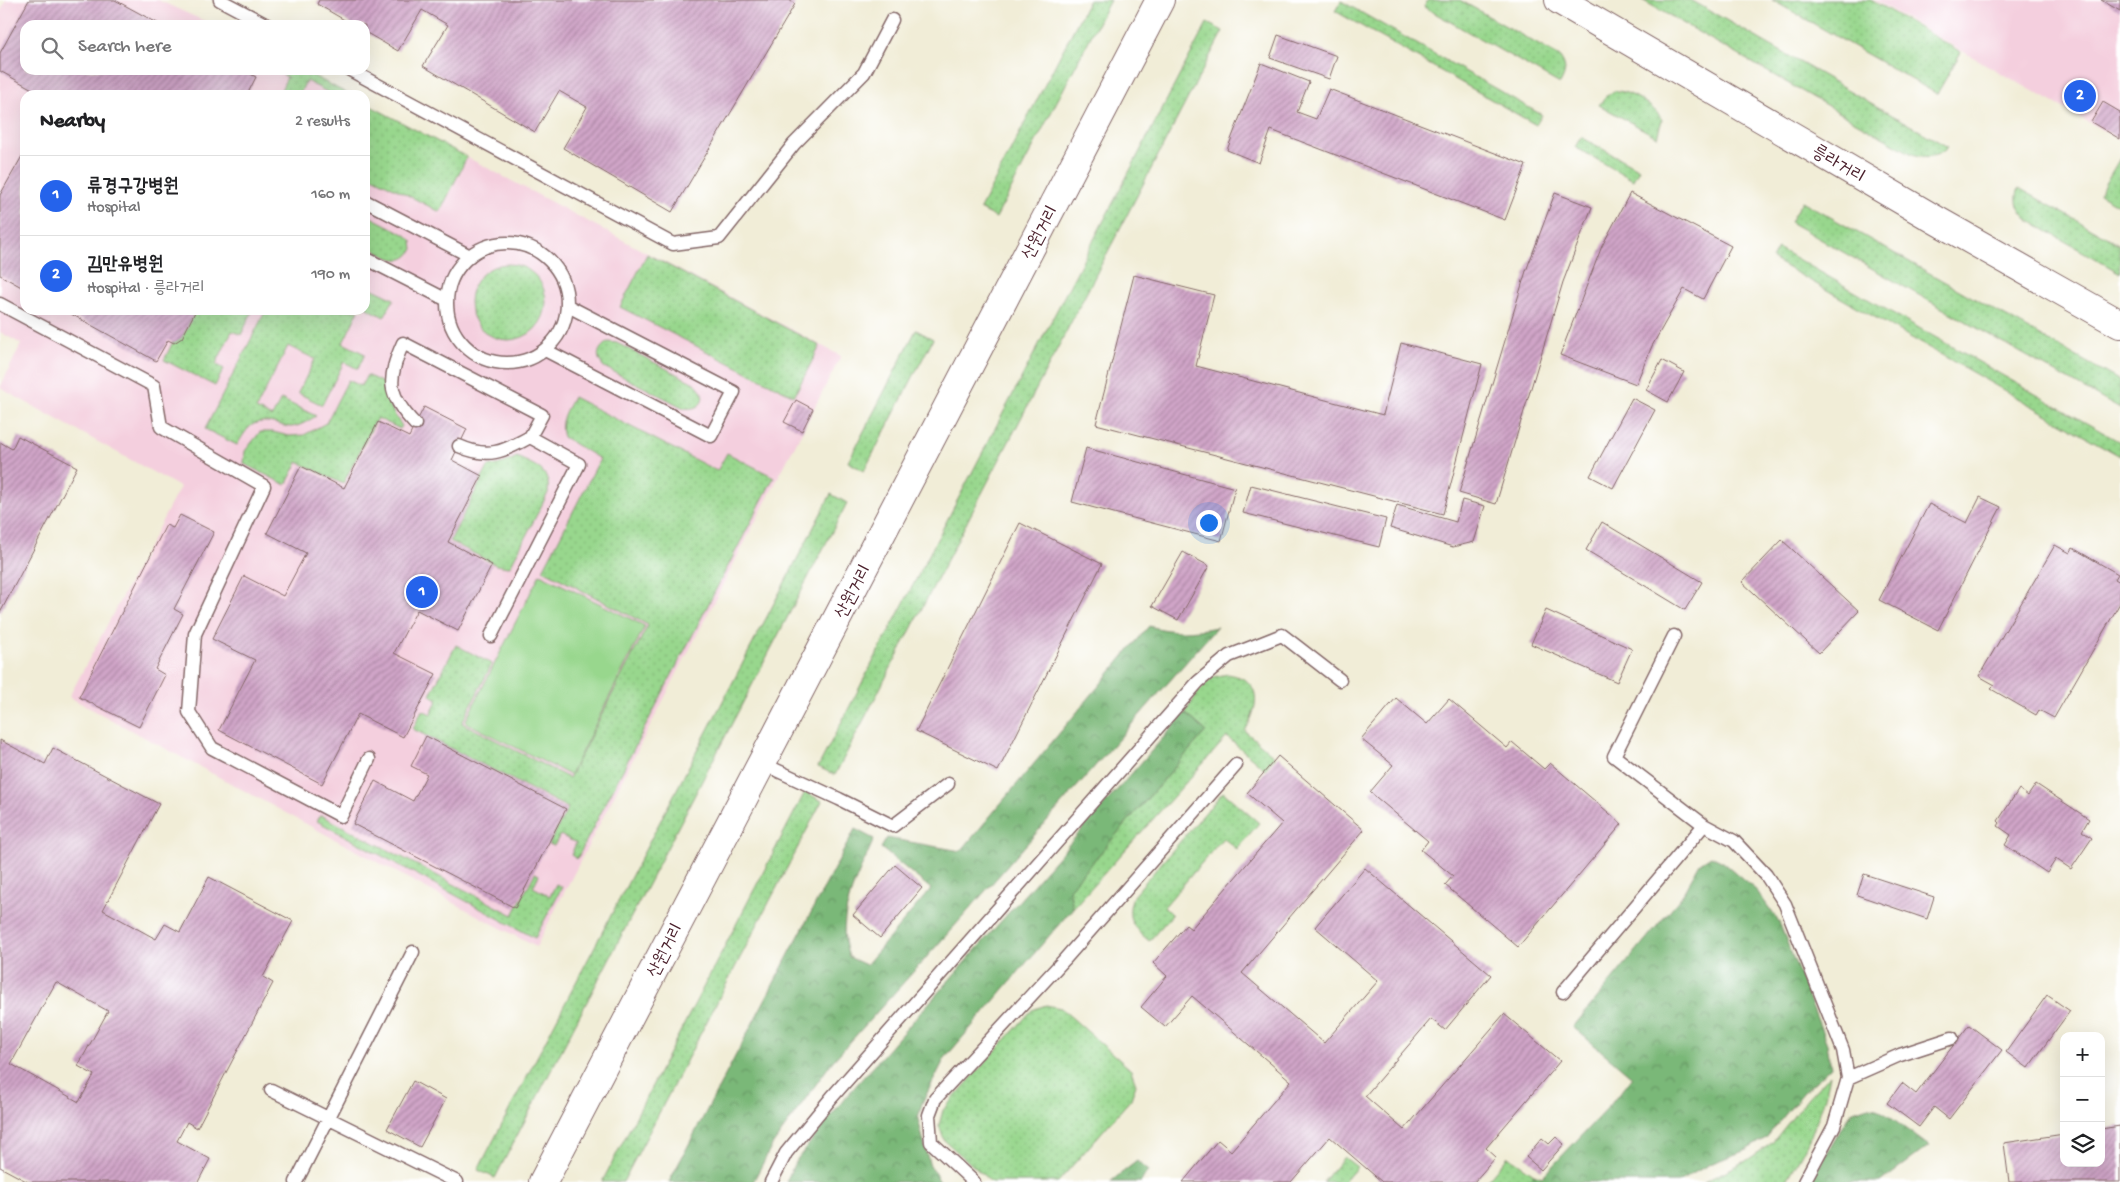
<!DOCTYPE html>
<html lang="en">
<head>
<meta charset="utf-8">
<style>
	:root { --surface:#fff; --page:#f6f6f6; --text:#202124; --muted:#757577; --line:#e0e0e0; --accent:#2563eb }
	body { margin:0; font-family:"Gochi Hand","Poor Story",sans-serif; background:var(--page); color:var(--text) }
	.controls { position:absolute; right:15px; bottom:15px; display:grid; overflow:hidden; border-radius:10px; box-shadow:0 5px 20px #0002 }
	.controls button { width:45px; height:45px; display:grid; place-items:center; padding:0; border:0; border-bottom:1px solid var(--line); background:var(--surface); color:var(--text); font:25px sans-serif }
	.you { position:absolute; left:1208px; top:522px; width:18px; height:18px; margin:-12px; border:4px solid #fff; border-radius:50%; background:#1a73e8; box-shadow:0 0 0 8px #1a73e833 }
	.badge { display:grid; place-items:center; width:32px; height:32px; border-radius:50%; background:var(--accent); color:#fff; font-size:16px; font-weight:700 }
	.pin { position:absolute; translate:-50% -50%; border:2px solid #fff; box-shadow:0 1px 5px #0006 }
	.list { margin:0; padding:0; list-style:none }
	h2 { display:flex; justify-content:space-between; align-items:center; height:65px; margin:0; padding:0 20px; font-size:21px }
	h2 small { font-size:16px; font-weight:400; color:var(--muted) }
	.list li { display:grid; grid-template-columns:32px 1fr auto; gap:15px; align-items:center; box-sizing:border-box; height:80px; padding:0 20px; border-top:1px solid var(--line) }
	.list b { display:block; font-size:19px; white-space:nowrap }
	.list p { margin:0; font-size:16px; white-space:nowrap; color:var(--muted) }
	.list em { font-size:16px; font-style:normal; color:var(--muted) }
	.icon { flex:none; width:28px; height:28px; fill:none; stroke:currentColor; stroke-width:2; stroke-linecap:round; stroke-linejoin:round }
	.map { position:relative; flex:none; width:2120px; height:1182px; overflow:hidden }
	.search { position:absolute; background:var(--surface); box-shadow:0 5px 20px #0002; left:20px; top:20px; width:350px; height:55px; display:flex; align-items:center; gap:12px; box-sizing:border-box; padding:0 18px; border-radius:15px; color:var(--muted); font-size:19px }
	.panel { position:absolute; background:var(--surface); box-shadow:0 5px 20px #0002; left:20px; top:90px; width:350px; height:225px; border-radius:15px }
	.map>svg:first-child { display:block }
	.built { fill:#f4cfde }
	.grass { fill:url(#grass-dots); stroke:#717b5c }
	.forest { fill:url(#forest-crowns); stroke:#626c52 }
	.pitch { fill:#98d78d; stroke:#717b5c }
	.building { fill:url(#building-hatch); fill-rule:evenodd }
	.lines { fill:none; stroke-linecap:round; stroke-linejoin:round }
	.lane-casing { stroke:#846767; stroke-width:15 }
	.secondary-casing { stroke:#846767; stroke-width:30 }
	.lane { stroke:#fff; stroke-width:12 }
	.secondary { stroke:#fff; stroke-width:28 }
	.labels { text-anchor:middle; stroke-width:4; stroke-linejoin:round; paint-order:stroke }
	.street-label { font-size:18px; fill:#4a1f2b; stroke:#fff }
</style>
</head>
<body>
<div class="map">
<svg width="2120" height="1182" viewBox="0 0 2120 1182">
	<defs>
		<pattern id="grass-dots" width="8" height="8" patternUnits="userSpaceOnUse" patternTransform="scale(1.25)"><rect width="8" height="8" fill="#98d78d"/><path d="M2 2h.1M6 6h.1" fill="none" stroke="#84b87a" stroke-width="1.8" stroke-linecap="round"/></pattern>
		<pattern id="forest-crowns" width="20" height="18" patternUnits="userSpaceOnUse" patternTransform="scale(1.25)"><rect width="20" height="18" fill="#7ab878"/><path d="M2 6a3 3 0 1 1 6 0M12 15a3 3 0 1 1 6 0" fill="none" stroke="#669563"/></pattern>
		<pattern id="building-hatch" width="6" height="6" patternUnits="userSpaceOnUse" patternTransform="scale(1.25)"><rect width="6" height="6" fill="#d0a5c8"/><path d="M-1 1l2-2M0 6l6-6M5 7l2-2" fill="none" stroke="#ab86a3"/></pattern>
	</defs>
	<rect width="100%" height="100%" fill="#fff"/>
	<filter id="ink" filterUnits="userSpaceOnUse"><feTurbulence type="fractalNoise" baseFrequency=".02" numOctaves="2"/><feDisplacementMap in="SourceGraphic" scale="10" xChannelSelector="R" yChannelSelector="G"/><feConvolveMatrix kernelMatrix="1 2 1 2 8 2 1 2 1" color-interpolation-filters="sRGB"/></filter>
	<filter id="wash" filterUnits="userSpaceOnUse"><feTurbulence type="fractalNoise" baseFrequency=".0096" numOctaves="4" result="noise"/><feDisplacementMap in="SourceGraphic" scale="20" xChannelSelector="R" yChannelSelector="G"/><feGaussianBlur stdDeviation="1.12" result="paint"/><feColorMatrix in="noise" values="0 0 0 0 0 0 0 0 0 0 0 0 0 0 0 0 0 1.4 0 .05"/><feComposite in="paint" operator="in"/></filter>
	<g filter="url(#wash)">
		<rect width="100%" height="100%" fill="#f1edd7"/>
		<path class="built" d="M6,0H158L213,25H25V70H301L349,95H25V310H365V103L841,356L536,947L69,697L180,487L0,388L21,344L0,332V13Z
			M1874,0H2120V140L1962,51Z"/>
		<path class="grass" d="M1089,0H1110L996,218L980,209Z
			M1428,0H1460L1560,57C1567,67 1566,73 1560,84L1424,7Z
			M1642,0H1691L1948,147C1937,158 1927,158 1912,154Z
			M1772,0H1871L1961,52L1937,94Z
			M1341,1L1542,115L1536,125L1335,11Z
			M1207,23L1223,31L835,775L818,767Z
			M274,70H302L350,95H333L306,81L299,95H290L281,90L287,77Z
			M1614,91C1629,90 1655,106 1662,120L1657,137L1599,105L1605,97Z
			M365,103L467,157L440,212L365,173Z
			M1581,137L1639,169L1633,180L1575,147Z
			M2120,158V206L2099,194Z
			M2019,188L2120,245V273L2028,220C2018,210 2014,201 2019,188Z
			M1802,201L2120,381V409L1790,222Z
			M365,214L406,235L412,241L413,249C401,271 381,253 365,244Z
			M1778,248L2120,442V456L1772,259Z
			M647,254L820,346L794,396L620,307Z
			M470 302a38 38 0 1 1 76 0a38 38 0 1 1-76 0Z
			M365,285L394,299L384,317L365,307Z
			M189,310H253L241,335L232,331L216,364L224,369L215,386L164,360Z
			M266,310H359L343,343L365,354L358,369L344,362L322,405L298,393L315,359L288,346L256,409L272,417L281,399L316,416C308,421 299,427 290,427C278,426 267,418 254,424C247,427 241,439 237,445L205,429Z
			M916,330L933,339L864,471L848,462Z
			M608,342L617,343L696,384C709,397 702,411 684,408L604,367C595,357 597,349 608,342Z
			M367,375L385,384C387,401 392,412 402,426L400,429L377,418L343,484L298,462L286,485L244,464L245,451L260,432H273L289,436L304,435L326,423L348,380L361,386Z
			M573,397L717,471L727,453L774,477L577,859L571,855L576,843L560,835L554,846L549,844L568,808L413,729L422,710L431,714L438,699L430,695L456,645L492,664L462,723L569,778L648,625L543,570L600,459L563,437C558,421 566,411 573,397Z
			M517,457C535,466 551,469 548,493L511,565L508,567L496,565L450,541L488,467L504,463Z
			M831,494L847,503L495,1178L478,1170Z
			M1228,674C1264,680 1259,706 1245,731L1275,757L1265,769L1227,737L1073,908L1069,889L1206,731L1185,713L1199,691L1213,677Z
			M805,792L822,801L623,1182H602Z
			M1223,792L1259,823L1237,849L1223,838L1164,907L1172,915L1149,941C1132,926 1125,919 1133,896Z
			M321,815L513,915L535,873L539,875L533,887L550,896L556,884L562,887L535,938L317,821Z
			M1046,1005L1061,1008L1131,1070L1136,1084L1131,1099L1058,1182H991L944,1140L939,1125L943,1110L1032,1010Z
			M1830,1075C1821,1119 1808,1144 1786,1182H1704L1746,1161L1772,1143L1809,1097Z
			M1508,1156L1534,1174L1526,1182H1486Z
			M1344,1157L1357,1167L1344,1182H1323Z"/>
		<path class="forest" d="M1149,626C1174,633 1191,632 1217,627L960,920L832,1062L773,1144L753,1182H669L855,829L874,839C858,877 834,916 849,957L866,965L931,889L881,848L887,838L961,851Z
			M1185,713L1206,731L1069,889L1073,908L945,1058L922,1103L918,1119L929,1163L940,1182H786L795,1162L845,1098Z
			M1711,856L1723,862L1757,891L1779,922L1827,1044L1831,1067L1803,1093L1766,1138L1746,1150L1710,1164L1678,1182H1526L1534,1174L1542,1177L1611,1104L1632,1077L1573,1027L1681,897L1700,863Z
			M1868,1106L1880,1110L1929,1146L1881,1182H1810L1847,1119L1853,1111Z
			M1137,1161L1148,1170L1141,1182H1110Z"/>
		<path class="pitch" d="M540,574L645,626L570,775L465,722Z"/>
		<g id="blocks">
			<path class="building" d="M29,0H115L161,25H25V70H243L256,77L247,95H43L0,71V53Z
				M319,0H789L795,4L672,212L563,148L587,107L559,91L535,132L423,66L448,25L422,10L398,51L365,32V25H353L317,4Z
				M2101,0H2120V11Z
				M1278,35L1337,56L1329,79L1270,58Z
				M1261,63L1309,82L1297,112L1316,119L1329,89L1526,165L1505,220L1271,130L1259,163L1227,150Z
				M2103,102L2120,112V139L2091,122Z
				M25,151V289L0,275V195Z
				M1555,193L1592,207L1563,282L1496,504L1459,493L1526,271Z
				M1630,193L1731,246L1703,299L1684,289L1652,346L1636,384L1560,355L1602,246Z
				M1134,275L1214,295L1196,366L1383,415L1401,343L1482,364L1443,514L1096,424Z
				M64,310H196L182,338L174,343L168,340L156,361Z
				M1662,360L1684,372L1668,402L1646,390Z
				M1632,398L1655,410L1613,488L1590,476Z
				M796,400L813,409L802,431L784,422Z
				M424,407L467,429L452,460L482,476L448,542L492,565L458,631L417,610L394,653L436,674L403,737L358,714L322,784L219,730L255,660L212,639L244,576L283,596L306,553L267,533L301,466L344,488L378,422L409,437Z
				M18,436L77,467L0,613V442L12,449Z
				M1086,448L1235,488L1221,541L1072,502Z
				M1251,485L1386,519L1379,547L1243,513Z
				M1980,497L2001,507L1938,630L1879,600L1929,504L1967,523Z
				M1462,500L1485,506L1474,542L1453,547L1390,528L1397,505L1456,522Z
				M180,515L214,532L174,609L183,614L155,669L165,675L139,727L79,697L166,525L173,528Z
				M1602,522L1702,582L1685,610L1586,550Z
				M1020,523L1102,564L998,771L916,731Z
				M1782,540L1859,611L1819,653L1742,582Z
				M2055,545L2070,553L2073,548L2118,574L2115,579L2120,582V603L2054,718L2039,710L2036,715L1991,689L1995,685L1979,676Z
				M1183,552L1209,566L1178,620L1152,606Z
				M1546,610L1632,649L1617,682L1531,644Z
				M1396,698L1427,724L1449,699L1507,748L1512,742L1544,769L1550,763L1622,824L1518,947L1445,885L1453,876L1421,850L1428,841L1370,792L1393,765L1361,739Z
				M426,736L566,809L515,908L353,824L375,781L413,801L427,774L411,766Z
				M0,740L45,764L53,748L159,804L103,910L156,939L165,924L180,932L209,877L293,921L263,977L273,983L197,1128L187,1122L177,1141L210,1159L198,1182H28L0,1167ZM56,982L108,1011L78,1066L94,1075L79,1102L11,1064Z
				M1278,756L1364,830L1242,973L1324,1043L1378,981L1315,927L1365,868L1491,975L1445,1030L1431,1019L1365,1096L1404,1130L1504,1014L1560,1061L1486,1148L1496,1157L1474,1182H1382L1330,1137L1291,1182H1183L1218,1140L1231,1151L1291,1081L1192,996L1165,1027L1141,1007L1167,976L1153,963L1186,925L1191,929L1282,823L1247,793Z
				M2036,784L2089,819L2082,831L2092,838L2071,869L2056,859L2047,873L2005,845L2011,835L1998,826L2000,823L1998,821L2019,789L2028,796Z
				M895,865L922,888L880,938L853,915Z
				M1864,874L1934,897L1927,919L1857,895Z
				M2047,995L2070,1011L2028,1068L2006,1052Z
				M1969,1025L2002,1050L1949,1119L1934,1107L1919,1127L1887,1103L1902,1083L1916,1094Z
				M413,1081L446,1099L420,1147L387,1129Z
				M2120,1126V1182H2009L2004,1143L2064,1134V1163H2101V1129Z
				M1556,1137L1564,1144L1541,1170L1526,1157L1542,1138L1549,1144Z"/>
		</g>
	</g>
	<g filter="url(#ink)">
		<use href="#blocks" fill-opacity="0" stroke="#846767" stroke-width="1"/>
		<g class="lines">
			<defs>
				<path id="lane" d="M220,0L267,25
					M350,70L673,244L719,238L794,144L864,73L892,20
					M365,201L470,256
					M447 303a60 60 0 1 1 120 0a60 60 0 1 1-120 0Z
					M365,258L447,300
					M0,304L154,386L161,427L264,486L195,634L189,712L212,748L341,816L369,759
					M545,350L711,436L734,392L568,306
					M415,424C387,395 387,379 403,343L542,415L530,437L579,464L491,636
					M459,446C488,459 503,452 530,437
					M1674,636L1614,756L1704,825L1734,841L1766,875L1785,904L1843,1050L1848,1078L1834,1126L1804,1182
					M761,763L839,799L893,826L948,784
					M1563,992L1704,825
					M1848,1078L1900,1055L1952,1038
					M271,1090L457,1182
					M296,1182L413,952
					M771,1182L786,1153L832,1097L1198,682L1229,656L1282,635L1340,680
					M974,1182L931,1142L929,1115L935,1099L1064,960L1236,765"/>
				<path id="secondary" d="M1559,0L1936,220L2120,324
					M543,1182L1160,0"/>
			</defs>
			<use href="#lane" class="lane-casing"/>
			<use href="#secondary" class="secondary-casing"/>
			<use href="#lane" class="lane"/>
			<use href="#secondary" class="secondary"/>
		</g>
	</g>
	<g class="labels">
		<g class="street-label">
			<text transform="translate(1839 163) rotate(30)" y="6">릉라거리</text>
			<text transform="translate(1039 232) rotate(-62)" y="6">산원거리</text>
			<text transform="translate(852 591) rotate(-62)" y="6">산원거리</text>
			<text transform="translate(664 950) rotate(-63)" y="6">산원거리</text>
		</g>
	</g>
</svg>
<div class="controls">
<button>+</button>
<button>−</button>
<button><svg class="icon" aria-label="layers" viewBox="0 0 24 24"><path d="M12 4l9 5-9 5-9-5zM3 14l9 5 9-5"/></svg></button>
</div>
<div class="you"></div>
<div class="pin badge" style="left:422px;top:592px">1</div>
<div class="pin badge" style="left:2080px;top:96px">2</div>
<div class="search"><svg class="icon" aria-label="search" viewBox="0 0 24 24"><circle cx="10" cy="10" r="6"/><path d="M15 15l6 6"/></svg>Search here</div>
<section class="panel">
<h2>Nearby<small>2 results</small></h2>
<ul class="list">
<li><span class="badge">1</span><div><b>류경구강병원</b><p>Hospital</p></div><em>160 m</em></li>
<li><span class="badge">2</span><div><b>김만유병원</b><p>Hospital · 릉라거리</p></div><em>190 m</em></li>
</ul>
</section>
</div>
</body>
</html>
